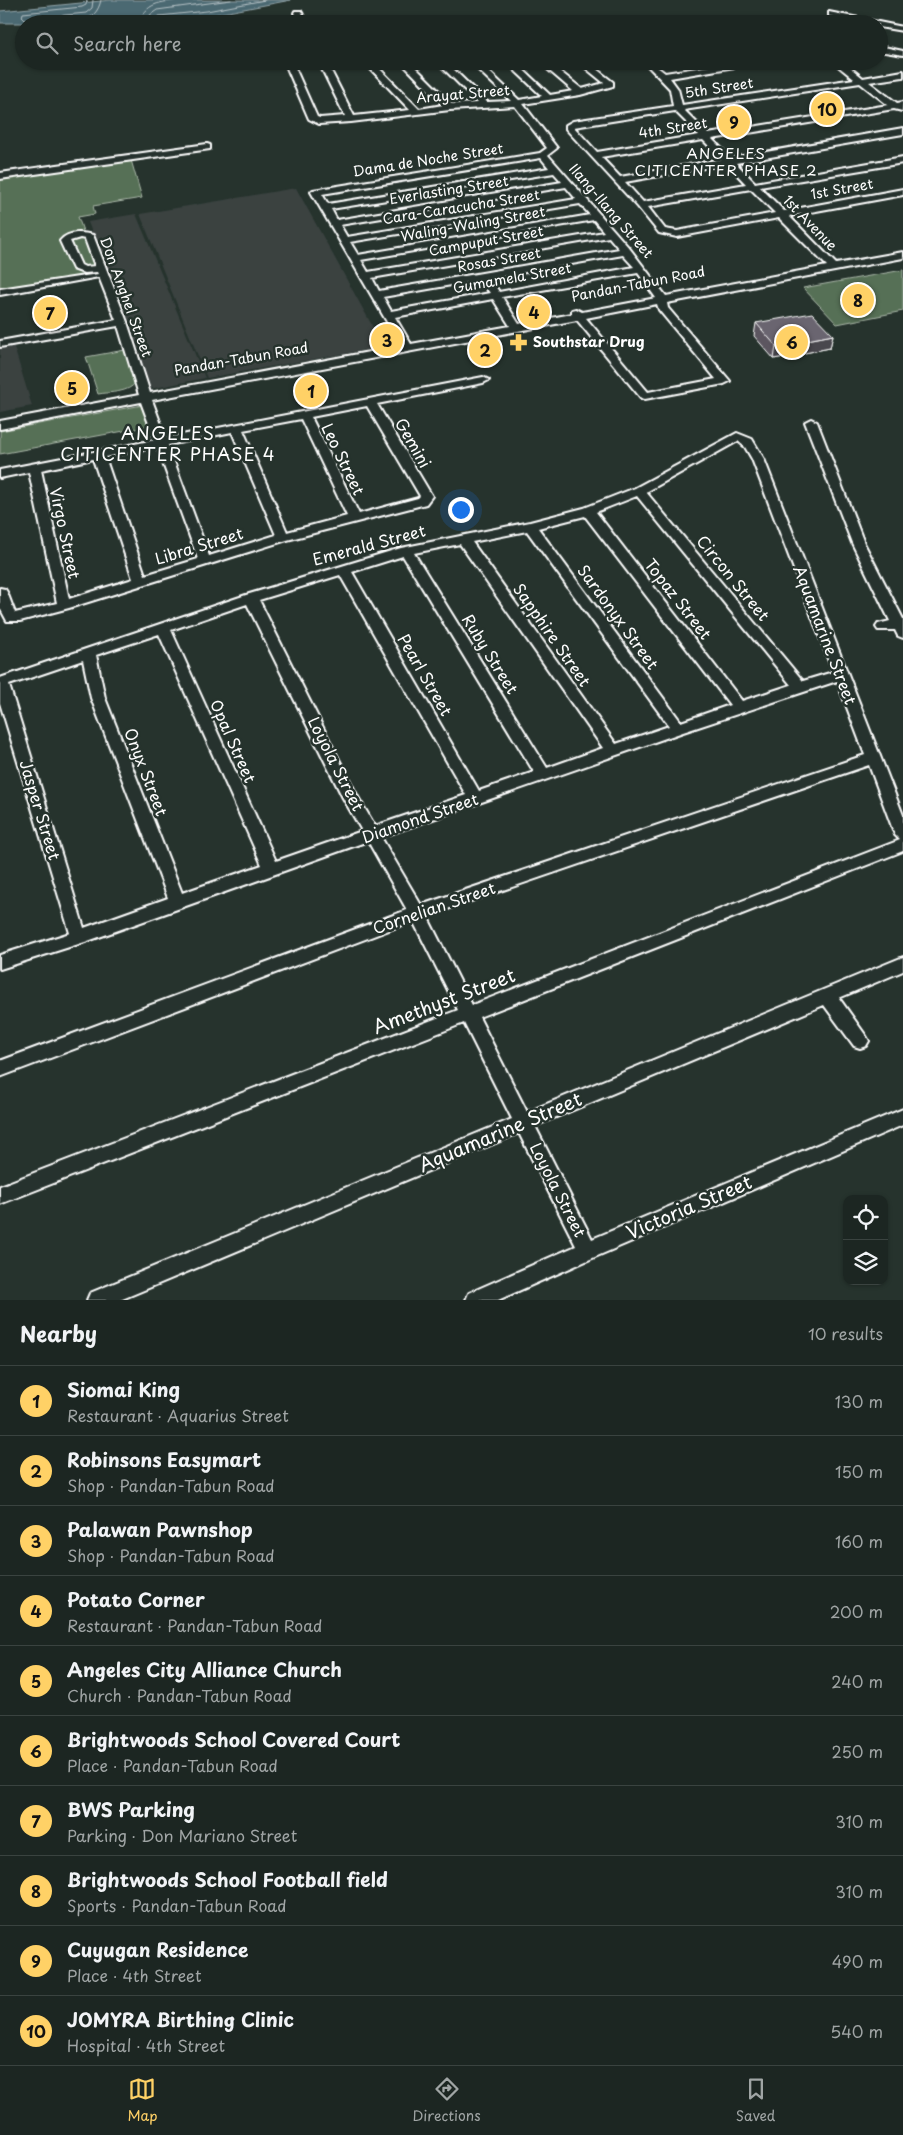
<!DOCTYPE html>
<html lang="en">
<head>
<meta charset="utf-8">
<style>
	:root { --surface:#1c2622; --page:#252e2a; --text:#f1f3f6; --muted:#a0a5a5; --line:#3a4340; --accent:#ffd166 }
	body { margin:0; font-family:"Playpen Sans",sans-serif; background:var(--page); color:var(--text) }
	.controls { position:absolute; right:15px; bottom:15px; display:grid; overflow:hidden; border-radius:10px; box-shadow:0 1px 4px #0004 }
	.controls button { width:45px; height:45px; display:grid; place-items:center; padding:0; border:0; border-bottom:1px solid var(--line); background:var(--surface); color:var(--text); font:25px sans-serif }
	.you { position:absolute; left:460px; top:509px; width:18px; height:18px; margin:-12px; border:4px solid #fff; border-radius:50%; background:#1a73e8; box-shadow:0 0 0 8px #1a73e833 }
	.badge { display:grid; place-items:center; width:32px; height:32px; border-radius:50%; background:var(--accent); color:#111; font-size:16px; font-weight:700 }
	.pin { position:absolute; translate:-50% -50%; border:2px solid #fff; box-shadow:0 1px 5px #0006 }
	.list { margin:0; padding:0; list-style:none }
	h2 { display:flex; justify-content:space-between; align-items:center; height:65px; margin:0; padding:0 20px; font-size:21px }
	h2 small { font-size:16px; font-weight:400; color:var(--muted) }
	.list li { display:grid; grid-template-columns:32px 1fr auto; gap:15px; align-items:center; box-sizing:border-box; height:70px; padding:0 20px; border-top:1px solid var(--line) }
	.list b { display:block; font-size:19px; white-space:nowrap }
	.list p { margin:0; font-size:16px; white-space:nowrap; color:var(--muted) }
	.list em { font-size:16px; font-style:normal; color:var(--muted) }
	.icon { flex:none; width:28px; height:28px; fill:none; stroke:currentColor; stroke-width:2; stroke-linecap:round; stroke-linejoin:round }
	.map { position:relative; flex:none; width:903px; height:1300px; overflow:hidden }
	.search { position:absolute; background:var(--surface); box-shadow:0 1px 4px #0004; left:15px; right:15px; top:15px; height:55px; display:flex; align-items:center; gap:12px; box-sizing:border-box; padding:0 18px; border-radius:28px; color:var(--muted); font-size:19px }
	.sheet { height:765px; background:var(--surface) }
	nav { display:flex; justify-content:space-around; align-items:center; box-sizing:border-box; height:70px; border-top:1px solid var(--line); background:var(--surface); font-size:14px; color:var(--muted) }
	nav a { display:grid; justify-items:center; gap:2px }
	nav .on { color:var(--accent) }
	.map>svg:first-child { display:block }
	.built { fill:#3a4241 }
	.green { fill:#577056; stroke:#abb8aa }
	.water { fill:#4b6972; stroke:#93a5aa }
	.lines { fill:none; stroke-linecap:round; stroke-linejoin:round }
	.shore { stroke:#b7c3c7; stroke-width:1 }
	.minor-casing { stroke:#fff; stroke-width:4 }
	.minor { fill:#26332d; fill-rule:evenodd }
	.wall { fill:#5b5760; stroke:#fff }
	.shaded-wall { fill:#4a474e; stroke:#fff }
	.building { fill:#6a6570; stroke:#fff }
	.labels { text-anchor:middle; stroke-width:5; stroke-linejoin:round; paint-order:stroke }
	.far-street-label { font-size:14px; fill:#fff; stroke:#26332d }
	.far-poi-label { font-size:14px; font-weight:bold; fill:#fff; stroke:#26332d; text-anchor:start }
	.far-neighbourhood-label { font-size:15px; letter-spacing:1px; fill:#fff; stroke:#26332d }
	.street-label { font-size:16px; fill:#fff; stroke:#26332d }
	.neighbourhood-label { font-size:18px; letter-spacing:1px; fill:#fff; stroke:#26332d }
	.near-street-label { font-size:19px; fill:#fff; stroke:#26332d }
</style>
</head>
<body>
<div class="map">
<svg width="903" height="1300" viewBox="0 0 903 1300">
	<rect width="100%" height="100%" fill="#26332d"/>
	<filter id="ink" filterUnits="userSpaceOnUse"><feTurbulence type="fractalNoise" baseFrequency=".02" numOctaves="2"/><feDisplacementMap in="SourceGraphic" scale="10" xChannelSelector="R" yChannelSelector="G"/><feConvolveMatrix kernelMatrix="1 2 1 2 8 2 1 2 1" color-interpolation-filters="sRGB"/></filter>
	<g filter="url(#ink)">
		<path class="built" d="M296,188L384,347L207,378L140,214Z
			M136,214L205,378L150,389L88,222Z
			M13,344L32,406L0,412V346Z"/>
		<path class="green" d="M131,160L142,198L93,206L95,214L78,217L98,273L0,290V179Z
			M903,270V311L837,324L803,288Z
			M125,350L136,382C129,393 110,392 98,394L86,357Z
			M143,405L151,426L0,454V431Z"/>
		<path class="water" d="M111,0H291L207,16L148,23H0V11Z"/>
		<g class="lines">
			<path class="shore" d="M29,24L22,17L23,13L82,7L86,5L87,0
				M35,24L36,18L86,13L92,8L93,0
				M52,24C73,22 96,25 101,0
				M140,24C144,2 162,2 181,0
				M148,24L150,15L157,10L231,0
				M154,24L155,19L159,16L207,11L265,0"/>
			<defs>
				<path id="minor" d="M295,11H301L308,24H300L294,13Z
					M829,12L903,27V31L879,27V24H864L829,16Z
					M879,46L903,51V55L879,51Z
					M284,61H292L317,117L320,118L345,116L318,61H326L354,116L410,110L363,61H372L419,109L443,105L400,61H409L452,104L478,103L436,61H445L487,102L511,101L469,61H478L519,100L542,96L505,61H514L550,95L573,91L538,61H547L582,89L604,83L577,61H586L613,82V86L580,95L523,104L557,148L548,155L630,249L666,296L827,266L779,218L677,237L659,233L638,207L566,129V125L573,121L673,106L670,89L648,66L652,63L665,73L741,61H762L758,63L670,78L678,89L682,105L854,79L832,61H842L863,78L903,71V77L869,82L897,103L903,102L902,111L894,109L712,139L731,158L903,128V134L736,163L755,183L903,157V163L760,187L784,211L903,189V195L789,216L836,264L903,252V258L667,303L668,308L730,381L724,384L645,399L641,398L577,320L152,400L166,438L483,377L489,380L483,383L377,404L432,496L426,504L287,540L69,608L20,621H7L0,608V588L5,589L7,592L15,613L57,603L29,472L0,478V470L155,440L141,402L0,429V421L139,395L118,326L0,347V341L116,320L99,277L0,295V289L98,274L97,272L84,273L73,269L60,241C68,231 81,232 93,235L127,322L150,393L401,346L311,192L313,190L540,153L547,148L515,106L450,110L351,122L319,124L309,119ZM860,83L888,105L708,134L684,110ZM675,111L699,135L597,152L574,127ZM703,140L722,159L620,177L601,157ZM541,158L549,168L328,204L322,194ZM727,164L746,184L643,202L625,182ZM554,173L562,182L337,220L331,209ZM566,187L576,199L347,237L340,225ZM751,189L775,213L677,231L665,229L648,207ZM580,204L590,215L358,255L350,242ZM594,220L604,232L368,272L361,260ZM609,237L619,249L379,291L372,278ZM80,238L85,239L95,266L85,267L81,265L70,241ZM623,255L634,267L499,292L496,287L492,286L487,289L490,293L391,311L383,297ZM638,273L656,298L582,312L576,309L572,310V314L519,324L502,297ZM493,299L510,326L411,344L395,317ZM657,304L659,310L716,379L648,392L586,318ZM367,406L420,496L418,498L359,514L311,417ZM301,419L347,516L287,532L243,430ZM232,432L276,535L209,556L168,445ZM157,447L198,559L145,575L105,457ZM93,459L133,579L69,599L41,470Z
					M207,144L210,145V149L0,179V173Z
					M811,419L817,422L864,543L903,619V638L898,636L895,630H878L876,627L878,624L890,621L852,543L805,422Z
					M737,433L752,439L764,459L903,815V851L479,1017L527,1112L903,957V971L839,998L866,1036L869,1041L866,1046L860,1048L854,1046L824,1005L535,1126L592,1239L903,1109V1125L595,1257L498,1300H466L469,1293L576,1246L519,1133L120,1300H87L90,1293L512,1119L464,1023L0,1204V1186L458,1010L413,921L0,1077V1061L407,910L368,841L85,942L0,969V955L70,933L0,703V678L246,595L401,548L530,522L584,508L635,488ZM738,441L745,447L752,459L833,672L803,681L646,492ZM637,496L791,685L742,701L596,512ZM585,516L730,705L681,722L538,528ZM527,531L669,726L616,744L472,542ZM460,544L603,748L547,768L414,553ZM403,556L534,772L479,791L352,572ZM340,575L466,795L375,826L358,797L259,600ZM247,604L343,798L362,831L276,861L171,630ZM159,634L262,865L182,893L105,698L96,655ZM83,660L91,698L168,898L84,928L9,685ZM837,681L865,755L421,905L381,837L683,732ZM869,765L895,835L900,840L472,1005L427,916Z"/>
			</defs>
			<use href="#minor" class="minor-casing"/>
			<use href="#minor" class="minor"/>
		</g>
		<path class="wall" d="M756,323L833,335L830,348L774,359L754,336Z"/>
		<path class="shaded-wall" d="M833,335L830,348L774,359L776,346Z"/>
		<path class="building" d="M812,313L833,335L776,346L756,323Z"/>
	</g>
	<defs>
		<symbol id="pharmacy-bare" viewBox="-9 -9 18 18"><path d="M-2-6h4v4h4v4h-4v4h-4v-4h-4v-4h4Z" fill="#ffd166" stroke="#26332d" stroke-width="2.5" paint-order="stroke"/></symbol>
	</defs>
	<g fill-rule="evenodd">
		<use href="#pharmacy-bare" x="506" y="330" width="25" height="25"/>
	</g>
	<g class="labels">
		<g class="far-street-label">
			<text transform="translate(719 88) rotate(-9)" y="5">5th Street</text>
			<text transform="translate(463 94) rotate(-5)" y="5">Arayat Street</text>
			<text transform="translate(673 128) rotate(-9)" y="5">4th Street</text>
			<text transform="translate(428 160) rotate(-9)" y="5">Dama de Noche Street</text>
			<text transform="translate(842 189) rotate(-10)" y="5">1st Street</text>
			<text transform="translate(449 190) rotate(-9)" y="5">Everlasting Street</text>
			<text transform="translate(461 207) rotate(-9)" y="5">Cara-Caracucha Street</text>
			<text transform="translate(611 211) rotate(49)" y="5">Ilang-Ilang Street</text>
			<text transform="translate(810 223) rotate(46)" y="5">1st Avenue</text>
			<text transform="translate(473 224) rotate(-10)" y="5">Waling-Waling Street</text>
			<text transform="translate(486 241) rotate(-10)" y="5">Campuput Street</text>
			<text transform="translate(499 260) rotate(-10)" y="5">Rosas Street</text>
			<text transform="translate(512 278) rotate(-10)" y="5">Gumamela Street</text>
			<text transform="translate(638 284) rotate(-11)" y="5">Pandan-Tabun Road</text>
			<text transform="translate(126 297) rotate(70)" y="5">Don Anghel Street</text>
			<text transform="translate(241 359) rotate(-10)" y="5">Pandan-Tabun Road</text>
		</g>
		<g class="far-poi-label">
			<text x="533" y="347">Southstar Drug</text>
		</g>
		<g class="far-neighbourhood-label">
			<text x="726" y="159">ANGELES<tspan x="726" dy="17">CITICENTER PHASE 2</tspan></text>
		</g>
		<g class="street-label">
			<text transform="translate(413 443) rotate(60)" y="6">Gemini</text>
			<text transform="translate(343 459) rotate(64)" y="6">Leo Street</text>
			<text transform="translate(65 533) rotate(78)" y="6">Virgo Street</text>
			<text transform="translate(369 545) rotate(-15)" y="6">Emerald Street</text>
			<text transform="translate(199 546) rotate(-17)" y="6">Libra Street</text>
			<text transform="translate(733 578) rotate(51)" y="6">Circon Street</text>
			<text transform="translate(678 599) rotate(52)" y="6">Topaz Street</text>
			<text transform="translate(618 617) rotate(54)" y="6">Sardonyx Street</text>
			<text transform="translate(552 635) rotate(55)" y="6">Sapphire Street</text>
			<text transform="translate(825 635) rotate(69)" y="6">Aquamarine Street</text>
			<text transform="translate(490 654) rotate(58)" y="6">Ruby Street</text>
			<text transform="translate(425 675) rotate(60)" y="6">Pearl Street</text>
			<text transform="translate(233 741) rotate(66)" y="6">Opal Street</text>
			<text transform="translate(336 764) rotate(63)" y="6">Loyola Street</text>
			<text transform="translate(146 772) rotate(69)" y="6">Onyx Street</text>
			<text transform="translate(40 810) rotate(73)" y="6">Jasper Street</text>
			<text transform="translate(420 818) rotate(-19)" y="6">Diamond Street</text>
			<text transform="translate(434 908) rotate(-19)" y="6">Cornelian Street</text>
			<text transform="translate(558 1190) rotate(63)" y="6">Loyola Street</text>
		</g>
		<g class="neighbourhood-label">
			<text x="168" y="440">ANGELES<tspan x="168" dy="21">CITICENTER PHASE 4</tspan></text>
		</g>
		<g class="near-street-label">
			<text transform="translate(444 1001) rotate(-21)" y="7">Amethyst Street</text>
			<text transform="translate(500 1132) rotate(-23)" y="7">Aquamarine Street</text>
			<text transform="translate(689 1207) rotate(-23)" y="7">Victoria Street</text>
		</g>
	</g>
</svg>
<div class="controls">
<button><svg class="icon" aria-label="locate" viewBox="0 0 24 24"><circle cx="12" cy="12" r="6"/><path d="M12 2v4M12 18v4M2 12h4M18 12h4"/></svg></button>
<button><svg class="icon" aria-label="layers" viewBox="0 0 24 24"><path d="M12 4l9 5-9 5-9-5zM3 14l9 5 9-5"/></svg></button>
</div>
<div class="you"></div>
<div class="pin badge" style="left:311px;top:391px">1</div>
<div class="pin badge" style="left:485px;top:350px">2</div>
<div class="pin badge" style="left:387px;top:340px">3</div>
<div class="pin badge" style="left:534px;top:312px">4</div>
<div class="pin badge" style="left:72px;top:388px">5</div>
<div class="pin badge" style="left:792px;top:342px">6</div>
<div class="pin badge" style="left:50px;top:313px">7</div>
<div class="pin badge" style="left:858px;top:300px">8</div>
<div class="pin badge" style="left:734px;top:122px">9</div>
<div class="pin badge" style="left:827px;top:109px">10</div>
<div class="search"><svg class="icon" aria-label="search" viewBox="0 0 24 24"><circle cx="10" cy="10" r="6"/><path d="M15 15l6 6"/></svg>Search here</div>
</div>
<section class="sheet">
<h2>Nearby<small>10 results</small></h2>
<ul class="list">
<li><span class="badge">1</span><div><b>Siomai King</b><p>Restaurant · Aquarius Street</p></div><em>130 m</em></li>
<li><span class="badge">2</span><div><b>Robinsons Easymart</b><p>Shop · Pandan-Tabun Road</p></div><em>150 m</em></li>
<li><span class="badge">3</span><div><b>Palawan Pawnshop</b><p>Shop · Pandan-Tabun Road</p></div><em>160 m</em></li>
<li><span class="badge">4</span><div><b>Potato Corner</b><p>Restaurant · Pandan-Tabun Road</p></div><em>200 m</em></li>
<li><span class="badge">5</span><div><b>Angeles City Alliance Church</b><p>Church · Pandan-Tabun Road</p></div><em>240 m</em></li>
<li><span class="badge">6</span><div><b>Brightwoods School Covered Court</b><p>Place · Pandan-Tabun Road</p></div><em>250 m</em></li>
<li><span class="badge">7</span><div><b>BWS Parking</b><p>Parking · Don Mariano Street</p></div><em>310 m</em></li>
<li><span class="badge">8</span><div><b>Brightwoods School Football field</b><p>Sports · Pandan-Tabun Road</p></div><em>310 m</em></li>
<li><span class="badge">9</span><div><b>Cuyugan Residence</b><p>Place · 4th Street</p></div><em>490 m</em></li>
<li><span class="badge">10</span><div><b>JOMYRA Birthing Clinic</b><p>Hospital · 4th Street</p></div><em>540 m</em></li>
</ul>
</section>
<nav>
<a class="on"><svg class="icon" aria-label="map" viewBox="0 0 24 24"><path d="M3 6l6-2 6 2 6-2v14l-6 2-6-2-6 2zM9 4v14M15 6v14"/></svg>Map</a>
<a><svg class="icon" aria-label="directions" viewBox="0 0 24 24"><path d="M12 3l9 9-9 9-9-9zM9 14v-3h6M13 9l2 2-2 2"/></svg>Directions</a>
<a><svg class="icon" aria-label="saved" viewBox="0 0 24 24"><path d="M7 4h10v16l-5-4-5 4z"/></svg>Saved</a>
</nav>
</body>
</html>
